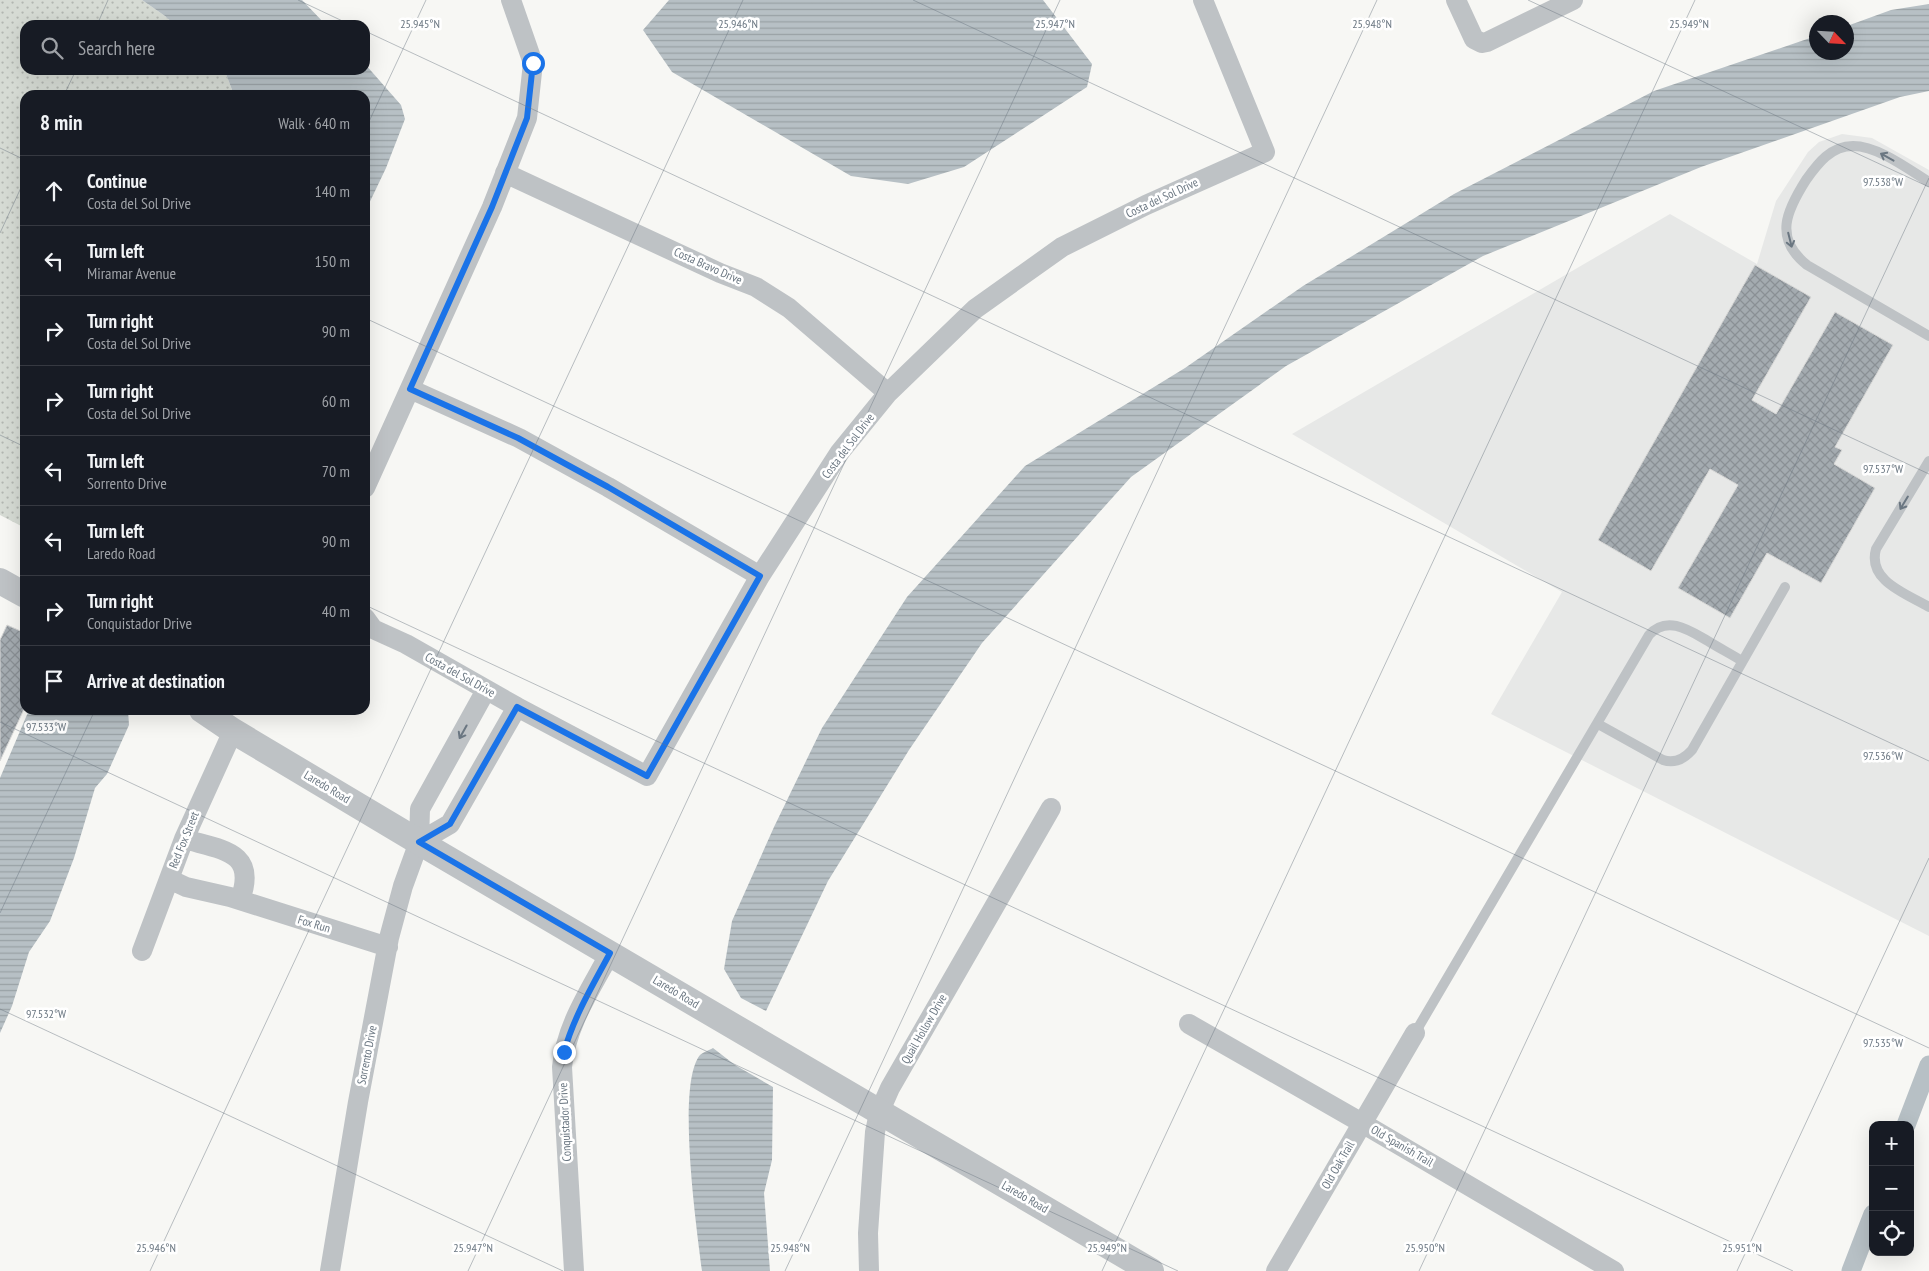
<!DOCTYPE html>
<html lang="en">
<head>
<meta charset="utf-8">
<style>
	:root { --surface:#171b24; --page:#242831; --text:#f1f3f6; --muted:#9ea1a6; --line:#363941 }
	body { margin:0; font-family:"PT Sans Narrow",sans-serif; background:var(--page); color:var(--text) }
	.controls { position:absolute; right:15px; bottom:15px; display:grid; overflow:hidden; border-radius:10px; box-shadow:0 5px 20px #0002 }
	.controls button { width:45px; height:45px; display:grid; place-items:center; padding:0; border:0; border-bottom:1px solid var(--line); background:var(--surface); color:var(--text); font:25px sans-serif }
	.compass { position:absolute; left:1809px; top:15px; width:45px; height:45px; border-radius:50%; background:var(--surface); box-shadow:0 5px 20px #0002; rotate:115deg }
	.stop { position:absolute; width:15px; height:15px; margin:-11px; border:4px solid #1a73e8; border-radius:50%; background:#fff }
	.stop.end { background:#1a73e8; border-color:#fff; box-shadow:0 1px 5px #0008 }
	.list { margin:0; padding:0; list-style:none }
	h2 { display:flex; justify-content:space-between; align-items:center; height:65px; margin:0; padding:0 20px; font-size:21px }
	h2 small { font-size:16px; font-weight:400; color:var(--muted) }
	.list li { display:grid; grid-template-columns:32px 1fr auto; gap:15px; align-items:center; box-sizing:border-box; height:70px; padding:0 20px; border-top:1px solid var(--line) }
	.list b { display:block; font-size:19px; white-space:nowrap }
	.list p { margin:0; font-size:16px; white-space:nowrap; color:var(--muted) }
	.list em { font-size:16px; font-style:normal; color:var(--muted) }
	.icon { flex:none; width:28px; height:28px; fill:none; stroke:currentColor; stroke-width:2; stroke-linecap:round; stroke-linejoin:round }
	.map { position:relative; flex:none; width:1929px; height:1271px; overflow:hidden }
	.search { position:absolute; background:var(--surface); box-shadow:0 5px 20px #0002; left:20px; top:20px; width:350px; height:55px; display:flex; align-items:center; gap:12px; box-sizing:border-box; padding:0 18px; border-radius:15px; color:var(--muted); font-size:19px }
	.panel { position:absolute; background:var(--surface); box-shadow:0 5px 20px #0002; left:20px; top:90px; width:350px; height:625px; border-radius:15px }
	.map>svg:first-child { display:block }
	.built { fill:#e7e8e7 }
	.grass { fill:url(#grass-dots) }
	.water { fill:url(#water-rules) }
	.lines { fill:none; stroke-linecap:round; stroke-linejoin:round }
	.canal { stroke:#b7c0c5; stroke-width:19 }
	.building { fill:url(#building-cross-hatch); stroke:#d8d8d7 }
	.service { stroke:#bec2c5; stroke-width:10 }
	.minor { stroke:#bec2c5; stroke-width:20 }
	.tertiary { stroke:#bec2c5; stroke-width:26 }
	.oneway { stroke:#6a7681 }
	.route { stroke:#1a73e8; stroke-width:6 }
	.ticks { fill:none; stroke:#6a7681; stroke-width:1; stroke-opacity:0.45 }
	.labels { text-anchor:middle; stroke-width:5; stroke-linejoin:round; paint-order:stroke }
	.street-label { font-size:12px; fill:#6a7681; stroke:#fff }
	.ticks-label { font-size:12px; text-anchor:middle; fill:#6a7681; stroke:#fff; stroke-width:5; stroke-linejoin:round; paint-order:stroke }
</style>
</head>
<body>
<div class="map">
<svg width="1929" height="1271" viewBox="0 0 1929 1271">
	<defs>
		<pattern id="grass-dots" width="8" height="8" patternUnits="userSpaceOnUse" patternTransform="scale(1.25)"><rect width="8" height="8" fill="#d6dbd4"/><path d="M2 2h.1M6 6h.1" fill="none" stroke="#b2b6b1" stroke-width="1.8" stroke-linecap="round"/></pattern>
		<pattern id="water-rules" width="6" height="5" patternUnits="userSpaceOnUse" patternTransform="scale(1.25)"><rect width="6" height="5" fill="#b7c0c5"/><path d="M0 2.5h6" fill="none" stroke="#99a1a5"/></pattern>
		<pattern id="building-cross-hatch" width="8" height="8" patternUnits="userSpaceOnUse" patternTransform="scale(1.25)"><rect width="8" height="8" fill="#a4abb0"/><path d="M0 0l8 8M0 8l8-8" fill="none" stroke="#8a9095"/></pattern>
	</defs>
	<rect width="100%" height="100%" fill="#f7f7f4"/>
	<path class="built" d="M1842,134L1872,138L1929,170V936L1491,714L1562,592L1292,434L1670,214L1757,264L1776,201L1808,152L1819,142Z"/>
	<path class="grass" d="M0,0H142L165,16L175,25H25V70H222L226,74L234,95H25V528L0,515Z"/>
	<path class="water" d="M142,0H302L326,25H175L165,16Z
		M669,0H1043L1092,64L1087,87L964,167L908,184L851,176L672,72L643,30Z
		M1929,4V91L1900,97L1701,167L1483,256L1286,366L1131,477L982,643L909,750L828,881L766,1011L741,998L724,969L732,921L774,827L822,728L907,597L1025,466L1185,368L1303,286L1454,194L1654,91L1816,36V52H1846L1847,26L1891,10Z
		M365,64L401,105L405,119L386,168L365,212V95H234L226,74L222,70H365Z
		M29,710H128L129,725L107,774L95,788L74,858L50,921L29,952L12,1006L0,1033V778Z
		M713,1048L735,1065L773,1087L772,1160L764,1193L770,1271H702C697,1231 676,1084 700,1055C703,1052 710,1050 713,1048Z"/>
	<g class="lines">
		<path class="canal" d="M1906,1125L1929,1065
			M1851,1271L1873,1214"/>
	</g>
	<path class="building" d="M1755,265L1811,297L1752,400L1776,414L1835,312L1893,345L1835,447L1842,450L1834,464L1875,488L1821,583L1767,553L1730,618L1678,588L1738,485L1710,469L1651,571L1598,540Z
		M7,625L25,633V707L0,761V640Z"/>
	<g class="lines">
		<path class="service" d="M1929,182C1908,169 1878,146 1853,146C1831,146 1818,163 1806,180C1787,210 1773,238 1807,265L1929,336
			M1929,461L1876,549C1867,581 1907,594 1929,607
			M1598,724L1663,760C1675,764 1684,759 1692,750L1785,587
			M1415,1033L1649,635C1667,615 1689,630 1708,641C1719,648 1731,654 1742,661"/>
		<path class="minor" d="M1456,0L1474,39L1482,43L1487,42L1573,0
			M505,173L720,273L756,287L789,308L888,393
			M410,389L519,438L608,487L760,576
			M365,488L492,207L527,118L533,63L511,0
			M365,618L373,629L406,644L517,707L647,776L760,576L840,452L888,393L975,309L1062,247L1146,205L1265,152L1203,0
			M184,839C222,850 258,851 240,900
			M419,842L450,824L517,707
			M169,879L186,887L230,897L388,947
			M142,951L184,839L233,731
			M1189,1024L1362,1123L1614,1271
			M330,1271L358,1102L389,938L403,886L419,842L420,809L486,690
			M574,1271L562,1067C566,1025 591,989 610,953
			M869,1271L868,1233L875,1132L879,1113L890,1088L1051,808
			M1276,1271L1415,1033"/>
		<path class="tertiary" d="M0,581L25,595
			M202,710L233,731L419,842L1151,1271"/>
	</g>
	<defs><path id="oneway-shaft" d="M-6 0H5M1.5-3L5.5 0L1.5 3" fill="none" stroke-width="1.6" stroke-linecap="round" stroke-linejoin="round" transform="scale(1.25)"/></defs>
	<g class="oneway">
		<use href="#oneway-shaft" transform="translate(1887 157) rotate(-151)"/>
		<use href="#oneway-shaft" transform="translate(1790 240) rotate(76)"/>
		<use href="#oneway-shaft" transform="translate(1904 503) rotate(121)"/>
		<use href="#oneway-shaft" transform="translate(463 732) rotate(119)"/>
	</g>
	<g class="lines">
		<path class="route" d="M533,63L527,118L492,207L410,389L518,438L608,487L760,576L647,776L517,707L450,824L419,842L610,953C593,985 574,1016 564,1052"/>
	</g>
	<path class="ticks" d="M298,0L351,25M913,0L1929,474M1528,0L1929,187M97,25L108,0M365,31L1929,761M64,95L76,70M365,130L426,0M0,148L25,160M0,233L25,179M365,318L1929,1048M0,435L25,447M365,605L1793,1271M0,722L1178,1271M0,913L95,710M0,1009L563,1271M150,1271L743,0M468,1271L1060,0M785,1271L1377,0M1102,1271L1695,0M1419,1271L1929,178M1737,1271L1929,858"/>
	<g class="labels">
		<g class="street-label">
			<text transform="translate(1162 198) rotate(-25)" y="4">Costa del Sol Drive</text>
			<text transform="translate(708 266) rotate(24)" y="4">Costa Bravo Drive</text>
			<text transform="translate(848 446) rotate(-53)" y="4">Costa del Sol Drive</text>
			<text transform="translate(460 675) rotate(29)" y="4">Costa del Sol Drive</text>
			<text transform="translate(327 787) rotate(31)" y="4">Laredo Road</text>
			<text transform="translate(184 840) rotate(-68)" y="4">Red Fox Street</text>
			<text transform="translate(314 924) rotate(17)" y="4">Fox Run</text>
			<text transform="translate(676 992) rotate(31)" y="4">Laredo Road</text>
			<text transform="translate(924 1029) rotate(-60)" y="4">Quail Hollow Drive</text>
			<text transform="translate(367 1055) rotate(-79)" y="4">Sorrento Drive</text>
			<text transform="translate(565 1122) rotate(-93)" y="4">Conquistador Drive</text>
			<text transform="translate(1402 1146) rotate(30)" y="4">Old Spanish Trail</text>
			<text transform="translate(1338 1165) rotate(-60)" y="4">Old Oak Trail</text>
			<text transform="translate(1025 1197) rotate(30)" y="4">Laredo Road</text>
		</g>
	</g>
	<g class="ticks-label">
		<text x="420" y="28">25.945°N</text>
		<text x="738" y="28">25.946°N</text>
		<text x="1055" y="28">25.947°N</text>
		<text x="1372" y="28">25.948°N</text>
		<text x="1689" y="28">25.949°N</text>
		<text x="1883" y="186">97.538°W</text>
		<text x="1883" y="473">97.537°W</text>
		<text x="46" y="731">97.533°W</text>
		<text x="1883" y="760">97.536°W</text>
		<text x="46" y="1018">97.532°W</text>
		<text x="1883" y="1047">97.535°W</text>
		<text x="156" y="1252">25.946°N</text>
		<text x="473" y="1252">25.947°N</text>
		<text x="790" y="1252">25.948°N</text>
		<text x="1107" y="1252">25.949°N</text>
		<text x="1742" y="1252">25.951°N</text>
		<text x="1425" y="1252">25.950°N</text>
	</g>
</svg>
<div class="controls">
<button>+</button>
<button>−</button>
<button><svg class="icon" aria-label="locate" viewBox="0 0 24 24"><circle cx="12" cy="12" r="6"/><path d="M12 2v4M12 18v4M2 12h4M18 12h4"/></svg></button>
</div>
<svg class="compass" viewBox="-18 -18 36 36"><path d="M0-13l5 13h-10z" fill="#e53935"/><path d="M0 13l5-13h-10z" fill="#9ea1a6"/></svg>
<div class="stop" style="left:533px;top:63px"></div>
<div class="stop end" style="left:564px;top:1052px"></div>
<div class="search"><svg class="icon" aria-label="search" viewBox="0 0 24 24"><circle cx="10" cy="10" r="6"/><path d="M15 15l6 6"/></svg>Search here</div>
<section class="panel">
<h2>8 min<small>Walk · 640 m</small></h2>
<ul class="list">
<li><svg class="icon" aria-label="ahead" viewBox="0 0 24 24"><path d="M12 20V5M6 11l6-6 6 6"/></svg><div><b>Continue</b><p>Costa del Sol Drive</p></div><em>140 m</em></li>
<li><svg class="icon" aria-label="left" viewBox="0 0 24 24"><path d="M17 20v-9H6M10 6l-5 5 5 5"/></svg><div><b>Turn left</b><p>Miramar Avenue</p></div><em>150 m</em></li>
<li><svg class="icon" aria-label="right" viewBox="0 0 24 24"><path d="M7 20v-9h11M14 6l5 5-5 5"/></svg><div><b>Turn right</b><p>Costa del Sol Drive</p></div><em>90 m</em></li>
<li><svg class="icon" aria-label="right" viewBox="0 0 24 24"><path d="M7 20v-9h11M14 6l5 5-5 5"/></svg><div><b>Turn right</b><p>Costa del Sol Drive</p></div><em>60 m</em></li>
<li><svg class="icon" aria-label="left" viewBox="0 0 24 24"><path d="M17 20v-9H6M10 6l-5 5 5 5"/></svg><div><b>Turn left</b><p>Sorrento Drive</p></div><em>70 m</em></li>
<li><svg class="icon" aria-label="left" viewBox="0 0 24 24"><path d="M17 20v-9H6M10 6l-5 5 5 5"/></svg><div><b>Turn left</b><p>Laredo Road</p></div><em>90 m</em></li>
<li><svg class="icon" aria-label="right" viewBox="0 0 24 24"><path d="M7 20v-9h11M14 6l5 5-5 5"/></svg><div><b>Turn right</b><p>Conquistador Drive</p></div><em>40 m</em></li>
<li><svg class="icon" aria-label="arrive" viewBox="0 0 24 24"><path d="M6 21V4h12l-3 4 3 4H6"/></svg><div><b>Arrive at destination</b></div></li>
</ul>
</section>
</div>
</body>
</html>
